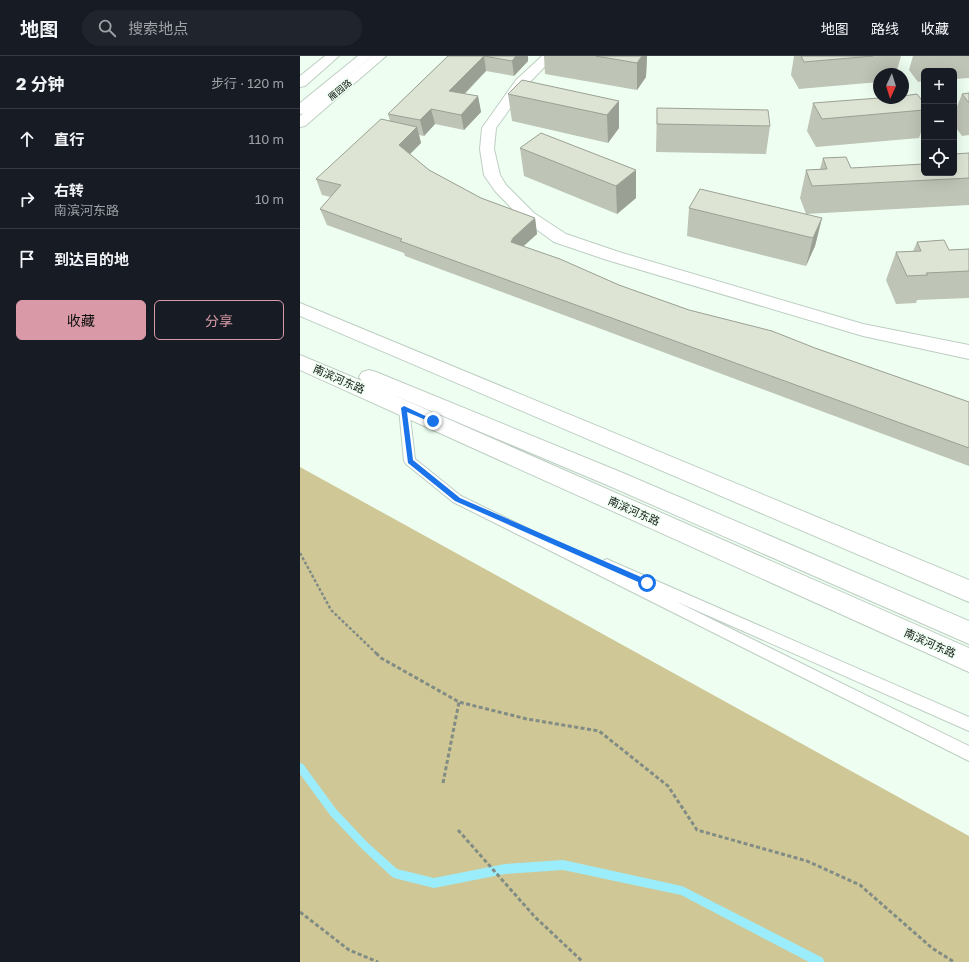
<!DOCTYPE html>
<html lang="zh">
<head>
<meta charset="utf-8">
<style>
	:root { --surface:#171b24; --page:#20242c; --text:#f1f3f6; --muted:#9ea1a6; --line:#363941; --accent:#d999a7 }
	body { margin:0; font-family:"Golos Text","Noto Sans SC",sans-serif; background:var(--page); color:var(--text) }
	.controls { position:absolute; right:12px; top:12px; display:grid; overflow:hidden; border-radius:6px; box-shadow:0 4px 16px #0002 }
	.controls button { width:36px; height:36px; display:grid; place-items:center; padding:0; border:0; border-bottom:1px solid var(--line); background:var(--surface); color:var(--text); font:20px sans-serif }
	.compass { position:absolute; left:573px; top:12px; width:36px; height:36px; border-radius:50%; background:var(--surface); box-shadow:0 4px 16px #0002; rotate:184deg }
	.stop { position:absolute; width:12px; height:12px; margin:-9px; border:3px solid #1a73e8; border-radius:50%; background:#fff }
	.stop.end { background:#1a73e8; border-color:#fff; box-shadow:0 1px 4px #0008 }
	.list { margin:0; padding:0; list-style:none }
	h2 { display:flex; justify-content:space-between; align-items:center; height:52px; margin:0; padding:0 16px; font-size:17px }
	h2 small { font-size:13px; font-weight:400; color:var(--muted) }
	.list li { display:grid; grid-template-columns:26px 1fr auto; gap:12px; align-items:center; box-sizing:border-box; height:60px; padding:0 16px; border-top:1px solid var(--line) }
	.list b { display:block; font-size:15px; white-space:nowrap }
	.list p { margin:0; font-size:13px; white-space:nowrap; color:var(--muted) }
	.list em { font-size:13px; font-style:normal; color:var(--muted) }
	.actions { display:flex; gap:8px; padding:12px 16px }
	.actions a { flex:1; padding:9px 0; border:1px solid var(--accent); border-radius:6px; text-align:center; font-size:14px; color:var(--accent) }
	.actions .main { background:var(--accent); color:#111 }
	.icon { flex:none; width:22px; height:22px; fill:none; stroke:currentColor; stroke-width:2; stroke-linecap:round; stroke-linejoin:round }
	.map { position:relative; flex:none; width:669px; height:906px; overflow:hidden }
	header { display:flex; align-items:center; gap:24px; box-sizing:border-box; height:56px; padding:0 20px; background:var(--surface); border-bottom:1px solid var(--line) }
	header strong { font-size:19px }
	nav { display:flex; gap:22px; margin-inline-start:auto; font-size:14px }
	.search { width:280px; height:36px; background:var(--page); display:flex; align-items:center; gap:10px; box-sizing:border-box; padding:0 14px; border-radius:22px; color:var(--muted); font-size:15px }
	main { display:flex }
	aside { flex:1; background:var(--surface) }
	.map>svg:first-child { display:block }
	.green { fill:#d0c797 }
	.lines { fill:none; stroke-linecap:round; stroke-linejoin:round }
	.stream { fill:#9bedfc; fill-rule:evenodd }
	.lane-casing { stroke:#becec3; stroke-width:2 }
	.street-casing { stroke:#becec3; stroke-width:2 }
	.secondary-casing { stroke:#becec3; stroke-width:2 }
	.primary-casing { stroke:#becec3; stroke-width:2 }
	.path-far1 { stroke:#818c84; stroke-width:2.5; stroke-dasharray:3 2; stroke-linecap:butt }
	.path { stroke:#818c84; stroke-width:3; stroke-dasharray:4 2.5; stroke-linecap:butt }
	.lane { fill:#fff; fill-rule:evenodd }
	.street { fill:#fff; fill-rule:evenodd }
	.secondary { fill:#fff; fill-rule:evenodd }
	.primary { fill:#fff; fill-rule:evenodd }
	.wall { fill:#bec4b6 }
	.shaded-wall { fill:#9ba094 }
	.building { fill:#dde4d4; stroke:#9ba094 }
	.route { fill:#1a73e8 }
	.labels { text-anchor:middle; stroke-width:3; stroke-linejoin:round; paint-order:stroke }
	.far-street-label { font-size:9px; fill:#141915; stroke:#eefff2 }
	.street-label { font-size:11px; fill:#141915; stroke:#eefff2 }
</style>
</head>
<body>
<header>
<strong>地图</strong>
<div class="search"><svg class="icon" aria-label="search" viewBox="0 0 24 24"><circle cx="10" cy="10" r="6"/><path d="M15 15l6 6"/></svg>搜索地点</div>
<nav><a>地图</a><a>路线</a><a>收藏</a></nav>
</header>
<main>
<aside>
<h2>2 分钟<small>步行 · 120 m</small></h2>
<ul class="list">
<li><svg class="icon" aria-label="ahead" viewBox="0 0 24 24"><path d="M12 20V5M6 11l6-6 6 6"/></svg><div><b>直行</b></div><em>110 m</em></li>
<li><svg class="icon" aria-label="right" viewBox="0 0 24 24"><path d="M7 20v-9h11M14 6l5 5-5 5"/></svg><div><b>右转</b><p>南滨河东路</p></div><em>10 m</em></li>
<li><svg class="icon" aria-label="arrive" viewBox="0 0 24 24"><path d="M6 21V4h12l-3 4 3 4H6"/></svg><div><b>到达目的地</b></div></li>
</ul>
<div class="actions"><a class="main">收藏</a><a>分享</a></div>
</aside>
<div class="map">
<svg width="669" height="906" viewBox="0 0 669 906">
	<rect width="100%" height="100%" fill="#eefff2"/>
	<path class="green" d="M0,411L669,780V906H0Z"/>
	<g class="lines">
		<path class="stream" d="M0,707L3,708L36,753L67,786L97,813L134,822L205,808L263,804L382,830L523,902L524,906H509L381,839L263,814L205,818L134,832L94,822L91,820L61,792L30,759L0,718Z"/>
		<defs>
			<path id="lane" d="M104,348L108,349L109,352L115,403L161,440L301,508L303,505L307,503L311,505L669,661V675L375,545L669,690V705L153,446L106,408L104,405L99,352L100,349Z"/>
			<path id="street" d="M242,0H255L226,30L196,72L194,93L200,119L206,129L234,157L266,178L319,196L563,268L669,289V303L563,280L307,204L254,186L222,163L195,135L184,119L180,93L182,72L216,24Z"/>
			<path id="secondary" d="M25,0H39L5,30L0,31V20Z
				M72,0H86L5,70L0,71V60Z
				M0,247L669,524V546L0,260Z
				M0,299L62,325L59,321L62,316L69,314L76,316L323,417L669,565V588L307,429L91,338L669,592V616L0,314Z"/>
			<path id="primary" d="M58,0H72L5,57L0,58V47Z"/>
		</defs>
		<use href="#lane" class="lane-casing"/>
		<use href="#street" class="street-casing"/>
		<use href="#secondary" class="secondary-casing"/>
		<use href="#primary" class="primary-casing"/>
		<path class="path-far1" d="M0,497L31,554L77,598"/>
		<path class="path" d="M76,597L81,602L159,646L227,663L299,675L368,730L397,774L507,805L560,829L632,892L654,906
			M143,727L159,646
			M158,774L235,861L283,906
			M0,856L49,894L78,906"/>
		<use href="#lane" class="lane"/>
		<use href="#street" class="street"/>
		<use href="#secondary" class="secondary"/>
		<use href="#primary" class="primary"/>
	</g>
	<path class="wall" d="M148,0H228V5L214,20L186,15L165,38L178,40L181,56L164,74L135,68L124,80L119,79L121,87L110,98L129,114L181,142L235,162L237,178L223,190L319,229L389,254L515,292L669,346V410L105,200L104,197L27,169L20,153L31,141L22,139L16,123L90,65L88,58Z
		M244,0H347L346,21L337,34L245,18Z
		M494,0H601L596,18H579V26L499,33L491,19Z
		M613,0H669V22L654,23V15H624V25L618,26L609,14Z
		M669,37V79L662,80L654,69V58L662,38Z
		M208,38L319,45V72L308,87L212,65Z
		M513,47H624V68L619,82L516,91L507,75Z
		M357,52L470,70L466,98L356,96Z
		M220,92L336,114V142L317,158L224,120Z
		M669,97V149L506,158L500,142L506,114L520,113L523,102L551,112L624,117Z
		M389,152L522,162L515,190L506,210L387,180Z
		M617,186L649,194L669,193V242L617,244L616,247L596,248L586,224L596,196L613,195Z"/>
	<path class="shaded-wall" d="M184,0L186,15L152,50L149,35Z
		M216,0H228V5L214,20L212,5Z
		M342,0H347L346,21L337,34V7Z
		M178,40L181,56L164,74L161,59Z
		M319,45V72L308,87L307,59Z
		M131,53L135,68L124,80L120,64Z
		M117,71L121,87L103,105L99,89Z
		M336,114V142L317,158L316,130Z
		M235,162L237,178L215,198L211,186L213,182Z
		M522,162L515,190L506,210L513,182Z"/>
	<path class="building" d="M148,0H184L149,35L178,40L161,59L131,53L120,64L88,58Z
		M184,0H216L212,5Z
		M296,0H342L337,7Z
		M501,0H573L504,6Z
		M222,24L319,45L307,59L208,38Z
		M669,37V47L662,38Z
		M617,38L624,47V54L522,63L513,47L579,42H603V40Z
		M357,52L468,54L470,70L357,68Z
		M81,63L117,71L99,89L129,114L181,142L235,162L213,182L211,186L260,203L319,229L389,254L472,275L515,292L669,346V392L100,185L102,183L20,153L41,129L16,123Z
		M241,77L336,114L316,130L220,92Z
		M669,97V122L512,130L506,114L527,113L523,102L546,101L551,112L624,108V117H654V98Z
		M400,133L522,162L513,182L389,152Z
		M644,184L649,194L669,193V215L626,217L628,219L607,220L596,196L621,195L617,186Z"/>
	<path class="route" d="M104,350L136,365L133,367L107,356L113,404L160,442L350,525V529H345L155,445L108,407L101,352Z"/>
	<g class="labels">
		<g class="far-street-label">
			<text transform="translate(40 34) rotate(-40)" y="3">雁园路</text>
		</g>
		<g class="street-label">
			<text transform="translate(39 323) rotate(24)" y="4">南滨河东路</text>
			<text transform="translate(334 455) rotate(24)" y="4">南滨河东路</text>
			<text transform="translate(630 587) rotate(24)" y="4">南滨河东路</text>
		</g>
	</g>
</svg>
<div class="controls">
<button>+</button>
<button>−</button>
<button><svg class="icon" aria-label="locate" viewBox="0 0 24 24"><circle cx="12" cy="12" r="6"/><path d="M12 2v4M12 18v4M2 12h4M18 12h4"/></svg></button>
</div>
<svg class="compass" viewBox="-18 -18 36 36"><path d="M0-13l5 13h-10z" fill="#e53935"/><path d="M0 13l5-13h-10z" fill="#9ea1a6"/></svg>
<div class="stop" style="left:347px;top:527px"></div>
<div class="stop end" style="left:133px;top:365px"></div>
</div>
</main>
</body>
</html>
